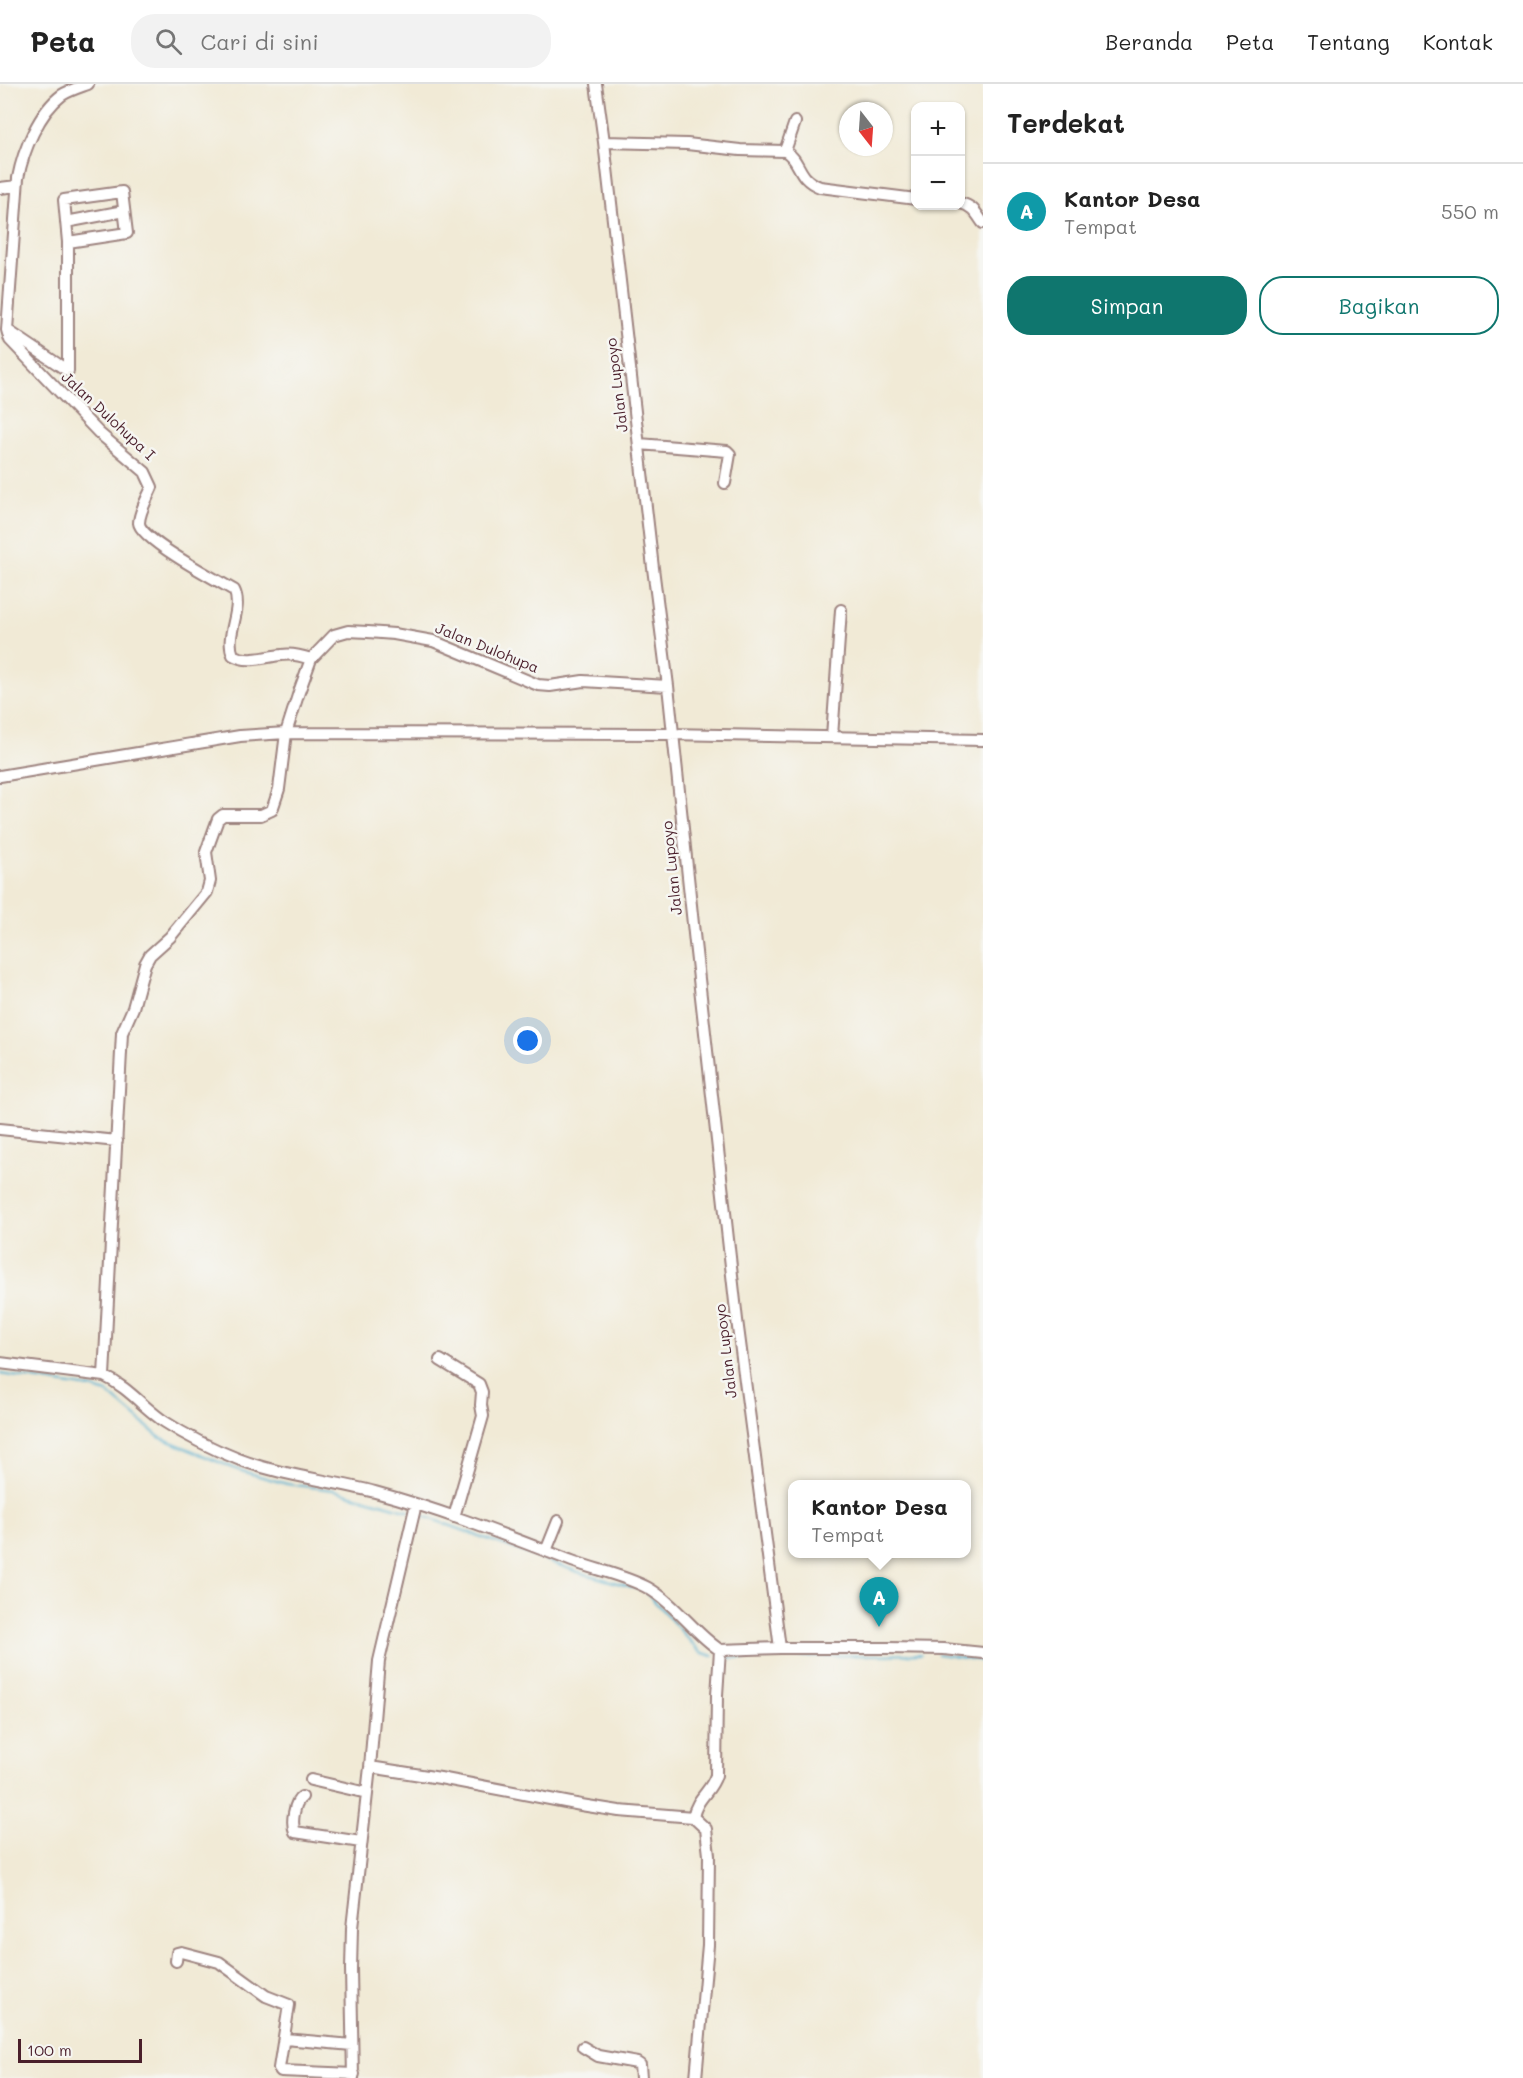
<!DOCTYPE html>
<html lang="id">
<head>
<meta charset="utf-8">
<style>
	:root { --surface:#fff; --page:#f2f2f2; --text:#222; --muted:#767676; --line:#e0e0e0; --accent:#0f766e }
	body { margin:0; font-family:Mali,sans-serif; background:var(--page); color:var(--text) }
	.controls { position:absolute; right:18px; top:18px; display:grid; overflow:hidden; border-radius:12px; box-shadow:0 2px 4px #0004 }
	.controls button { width:54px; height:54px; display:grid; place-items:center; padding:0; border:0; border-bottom:2px solid var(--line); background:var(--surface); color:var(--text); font:30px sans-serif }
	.compass { position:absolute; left:839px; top:18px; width:54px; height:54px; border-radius:50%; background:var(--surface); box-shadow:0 2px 4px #0004; rotate:163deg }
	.scale { position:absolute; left:18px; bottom:15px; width:124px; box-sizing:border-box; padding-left:6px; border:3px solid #4a1f2b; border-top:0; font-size:16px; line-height:21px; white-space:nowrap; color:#4a1f2b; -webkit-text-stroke:4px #f6f6f2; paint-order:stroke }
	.you { position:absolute; left:528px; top:957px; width:21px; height:21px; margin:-15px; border:4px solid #fff; border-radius:50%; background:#1a73e8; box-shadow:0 0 0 9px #1a73e833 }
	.badge { display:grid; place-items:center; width:39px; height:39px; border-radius:50%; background:var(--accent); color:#fff; font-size:20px; font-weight:700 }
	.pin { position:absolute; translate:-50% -50px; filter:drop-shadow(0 2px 3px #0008) }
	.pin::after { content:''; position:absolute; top:32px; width:21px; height:18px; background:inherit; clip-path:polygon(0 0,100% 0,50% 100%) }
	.popup { position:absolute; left:788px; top:1396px; width:183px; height:78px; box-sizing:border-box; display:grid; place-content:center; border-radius:12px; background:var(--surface); filter:drop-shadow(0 2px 4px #0005); font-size:20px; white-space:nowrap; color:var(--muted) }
	.popup b { font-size:22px; color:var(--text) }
	.popup::after { content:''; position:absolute; left:50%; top:100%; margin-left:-12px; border:12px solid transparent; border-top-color:var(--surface) }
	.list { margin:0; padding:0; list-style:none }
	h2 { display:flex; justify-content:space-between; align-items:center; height:78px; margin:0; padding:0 24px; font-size:26px }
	h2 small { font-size:20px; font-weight:400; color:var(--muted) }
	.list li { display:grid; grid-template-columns:39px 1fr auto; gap:18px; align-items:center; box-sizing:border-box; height:96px; padding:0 24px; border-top:2px solid var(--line) }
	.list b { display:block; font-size:22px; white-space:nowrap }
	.list p { margin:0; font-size:20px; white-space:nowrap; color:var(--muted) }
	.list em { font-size:20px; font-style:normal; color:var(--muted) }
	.actions { display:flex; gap:12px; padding:18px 24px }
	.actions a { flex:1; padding:14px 0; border:2px solid var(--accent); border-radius:24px; text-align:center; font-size:21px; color:var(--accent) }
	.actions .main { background:var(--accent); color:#fff }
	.icon { flex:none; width:33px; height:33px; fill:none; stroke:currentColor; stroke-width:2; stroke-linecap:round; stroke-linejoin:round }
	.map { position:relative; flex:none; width:983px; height:1994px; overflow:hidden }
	header { display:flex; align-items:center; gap:36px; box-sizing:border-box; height:84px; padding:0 30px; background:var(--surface); border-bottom:2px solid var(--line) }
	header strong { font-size:28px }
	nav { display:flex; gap:33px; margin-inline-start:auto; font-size:21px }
	.search { width:420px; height:54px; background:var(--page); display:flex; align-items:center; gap:15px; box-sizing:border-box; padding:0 21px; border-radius:24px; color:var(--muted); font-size:22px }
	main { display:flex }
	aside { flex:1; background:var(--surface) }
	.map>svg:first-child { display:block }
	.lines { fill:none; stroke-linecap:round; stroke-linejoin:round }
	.stream { stroke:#54b1d2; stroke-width:2 }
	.minor-casing { stroke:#9e8480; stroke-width:14 }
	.minor { stroke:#fff; stroke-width:10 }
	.labels { text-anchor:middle; stroke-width:5; stroke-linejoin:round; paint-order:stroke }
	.street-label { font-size:15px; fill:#4a1f2b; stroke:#f6f6f2 }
</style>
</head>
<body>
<header>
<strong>Peta</strong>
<div class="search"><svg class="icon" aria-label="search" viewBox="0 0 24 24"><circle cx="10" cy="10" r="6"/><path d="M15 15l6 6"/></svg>Cari di sini</div>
<nav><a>Beranda</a><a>Peta</a><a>Tentang</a><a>Kontak</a></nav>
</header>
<main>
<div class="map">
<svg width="983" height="1994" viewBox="0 0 983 1994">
	<rect width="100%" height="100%" fill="#f6f6f2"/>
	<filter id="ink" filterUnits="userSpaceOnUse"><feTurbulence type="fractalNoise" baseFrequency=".0167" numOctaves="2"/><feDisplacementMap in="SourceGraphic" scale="12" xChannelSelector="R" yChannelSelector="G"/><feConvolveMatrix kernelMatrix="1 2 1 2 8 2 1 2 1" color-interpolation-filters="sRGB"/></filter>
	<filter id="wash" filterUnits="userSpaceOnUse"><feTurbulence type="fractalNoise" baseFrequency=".008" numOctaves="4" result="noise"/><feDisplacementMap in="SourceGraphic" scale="24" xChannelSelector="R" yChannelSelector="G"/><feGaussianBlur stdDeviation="1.35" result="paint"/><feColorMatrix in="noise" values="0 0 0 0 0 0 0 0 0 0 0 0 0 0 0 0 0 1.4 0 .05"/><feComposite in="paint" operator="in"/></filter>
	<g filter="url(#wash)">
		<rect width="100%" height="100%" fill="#f1ead6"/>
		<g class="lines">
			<path class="stream" d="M0,1290L90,1304L108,1309L159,1353L238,1386L287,1400L334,1406L409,1427
				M418,1430L578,1488L639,1505
				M647,1509L700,1568L713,1572
				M938,1570L983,1577
				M725,1574L921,1570"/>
		</g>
	</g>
	<g filter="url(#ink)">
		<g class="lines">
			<defs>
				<path id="minor" d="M88,0C80,3 70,6 62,11C39,28 23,67 18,94L7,246L10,256L99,349L145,388L152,403C148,413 139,428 139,439C140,455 218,497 234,506C244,525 224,551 233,571C248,580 266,572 282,571C292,569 302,572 311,575
					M596,0L604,58L653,484L668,602L695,859L737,1236L780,1564
					M604,58L687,60L740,66L785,67C802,77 796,94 820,103L916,115
					M785,67L795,38
					M0,104L17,102
					M960,119C973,122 976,129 983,139
					M66,138L124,127
					M7,246L68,287V158L127,149L122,108L64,116L68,158
					M639,360L727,367L730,370L725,399
					M832,653L841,526
					M0,692L240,652L286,649L668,650L983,656
					M0,1045L117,1057
					M440,1276L479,1300L482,1308L481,1321L483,1332L454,1433
					M0,1279L104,1292C128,1303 144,1324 165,1338C188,1353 213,1365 238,1375C282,1392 330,1396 375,1408C442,1426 507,1452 572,1477C596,1486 626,1492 648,1504C676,1520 694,1549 720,1566L780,1564H888L944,1565L983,1569
					M104,1292L122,949L133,924L145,880L150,871L170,853L207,808L210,797L206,768L218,735L223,731H261L272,726L279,705L286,649L299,608L311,575L334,551L348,547L368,548L394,550L433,557L538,601L550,602L583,597L668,602
					M546,1467L558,1437
					M370,1683L440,1694L581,1721L619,1727L693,1733
					M311,1696L367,1709
					M302,1713C294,1718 291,1739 295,1748L361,1758
					M176,1877L177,1869L181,1868L219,1878L266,1912L289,1921L279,1984L281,1987L354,1990
					M285,1955L352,1961
					M583,1963L598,1972L637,1979L640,1981L641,1994
					M353,1994L351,1885L352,1844L370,1683L379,1577L416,1420
					M696,1994L708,1861L709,1771L706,1745L693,1733C697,1713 711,1708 716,1691L717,1611L720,1566"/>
			</defs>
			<use href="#minor" class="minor-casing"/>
			<use href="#minor" class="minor"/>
		</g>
	</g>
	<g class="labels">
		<g class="street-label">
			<text transform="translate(617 301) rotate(-97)" y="5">Jalan Lupoyo</text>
			<text transform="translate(108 332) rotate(43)" y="5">Jalan Dulohupa I</text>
			<text transform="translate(487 564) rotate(22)" y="5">Jalan Dulohupa</text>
			<text transform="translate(672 784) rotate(-96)" y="5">Jalan Lupoyo</text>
			<text transform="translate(726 1267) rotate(-97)" y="5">Jalan Lupoyo</text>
		</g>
	</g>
</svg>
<div class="controls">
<button>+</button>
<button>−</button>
</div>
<svg class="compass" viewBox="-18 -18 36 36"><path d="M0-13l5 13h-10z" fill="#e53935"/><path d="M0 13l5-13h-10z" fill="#767676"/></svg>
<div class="scale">100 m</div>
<div class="you"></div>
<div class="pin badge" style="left:879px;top:1543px;background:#0f9aa8">A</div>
<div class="popup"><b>Kantor Desa</b>Tempat</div>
</div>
<aside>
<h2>Terdekat<small></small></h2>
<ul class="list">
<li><span class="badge" style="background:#0f9aa8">A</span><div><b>Kantor Desa</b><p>Tempat</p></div><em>550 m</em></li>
</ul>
<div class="actions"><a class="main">Simpan</a><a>Bagikan</a></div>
</aside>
</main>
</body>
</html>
